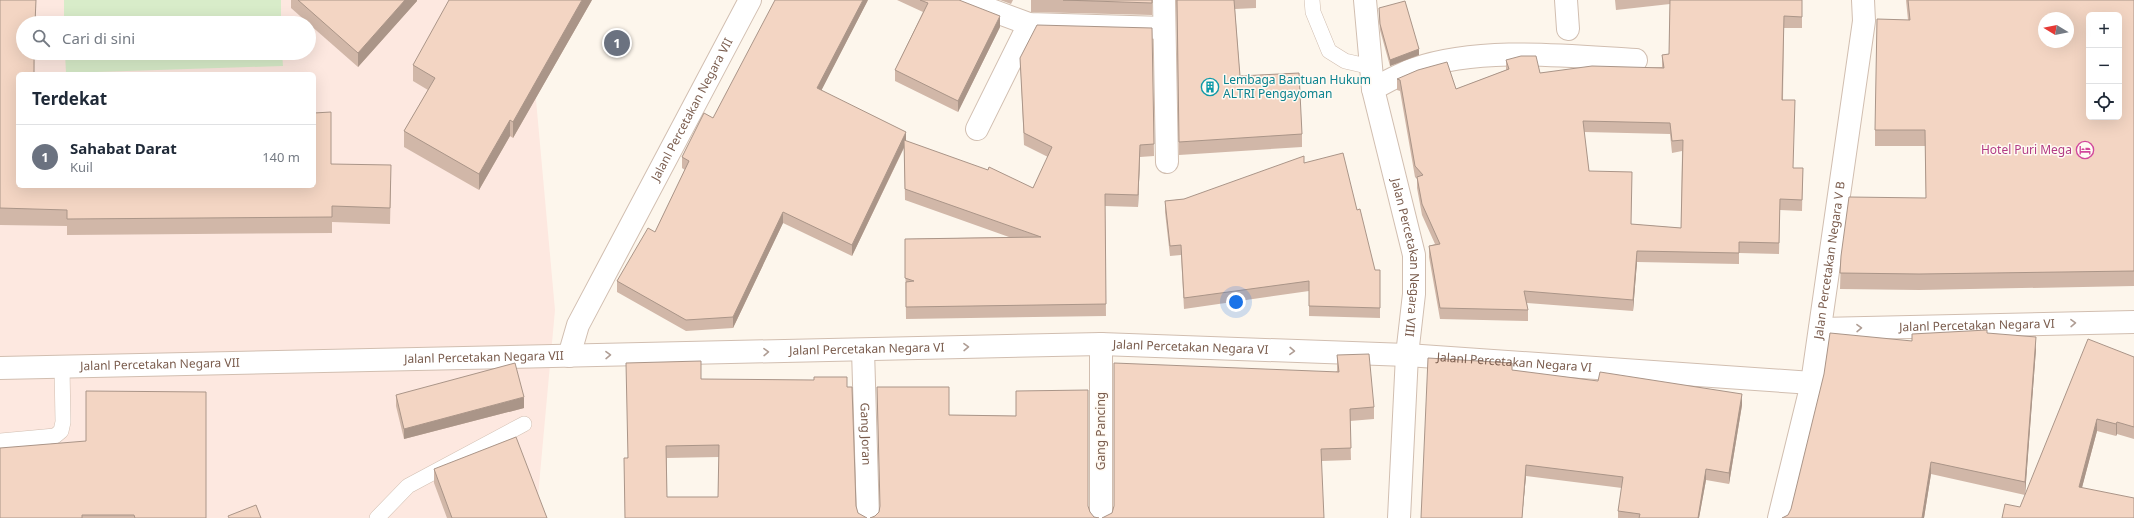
<!DOCTYPE html>
<html lang="id">
<head>
<meta charset="utf-8">
<style>
	:root { --surface:#fff; --page:#f6f6f7; --text:#1f2937; --muted:#747a83; --line:#e0e1e3; --accent:#e76f51 }
	body { margin:0; font-family:"Noto Sans",sans-serif; background:var(--page); color:var(--text) }
	.controls { position:absolute; right:12px; top:12px; display:grid; overflow:hidden; border-radius:6px; box-shadow:0 4px 16px #0002 }
	.controls button { width:36px; height:36px; display:grid; place-items:center; padding:0; border:0; border-bottom:1px solid var(--line); background:var(--surface); color:var(--text); font:20px sans-serif }
	.compass { position:absolute; left:2038px; top:12px; width:36px; height:36px; border-radius:50%; background:var(--surface); box-shadow:0 4px 16px #0002; rotate:280deg }
	.you { position:absolute; left:1236px; top:302px; width:14px; height:14px; margin:-10px; border:3px solid #fff; border-radius:50%; background:#1a73e8; box-shadow:0 0 0 6px #1a73e833 }
	.badge { display:grid; place-items:center; width:26px; height:26px; border-radius:50%; background:var(--accent); color:#fff; font-size:13px; font-weight:700 }
	.pin { position:absolute; translate:-50% -50%; border:2px solid #fff; box-shadow:0 1px 4px #0006 }
	.list { margin:0; padding:0; list-style:none }
	h2 { display:flex; justify-content:space-between; align-items:center; height:52px; margin:0; padding:0 16px; font-size:17px }
	h2 small { font-size:13px; font-weight:400; color:var(--muted) }
	.list li { display:grid; grid-template-columns:26px 1fr auto; gap:12px; align-items:center; box-sizing:border-box; height:64px; padding:0 16px; border-top:1px solid var(--line) }
	.list b { display:block; font-size:15px; white-space:nowrap }
	.list p { margin:0; font-size:13px; white-space:nowrap; color:var(--muted) }
	.list em { font-size:13px; font-style:normal; color:var(--muted) }
	.icon { flex:none; width:22px; height:22px; fill:none; stroke:currentColor; stroke-width:2; stroke-linecap:round; stroke-linejoin:round }
	.map { position:relative; flex:none; width:2134px; height:518px; overflow:hidden }
	.search { position:absolute; background:var(--surface); box-shadow:0 4px 16px #0002; left:16px; top:16px; width:300px; height:44px; display:flex; align-items:center; gap:10px; box-sizing:border-box; padding:0 14px; border-radius:22px; color:var(--muted); font-size:15px }
	.panel { position:absolute; background:var(--surface); box-shadow:0 4px 16px #0002; left:16px; top:72px; width:300px; height:116px; border-radius:6px }
	.map>svg:first-child { display:block }
	.commercial { fill:#fde8e0; fill-rule:evenodd }
	.green { fill:#d8ecc9 }
	.lines { fill:none; stroke-linecap:round; stroke-linejoin:round }
	.lane-casing { stroke:#d1beb0; stroke-width:16 }
	.street-casing { stroke:#d1beb0; stroke-width:24 }
	.lane { stroke:#fff; stroke-width:15 }
	.street { stroke:#fff; stroke-width:22 }
	.wall { fill:#d1b7a8; fill-rule:evenodd }
	.shaded-wall { fill:#aa9588 }
	.building { fill:#f3d5c3; stroke:#aa9588; fill-rule:evenodd }
	.oneway { stroke:#af9d94 }
	.labels { text-anchor:middle; stroke-width:3; stroke-linejoin:round; paint-order:stroke }
	.culture-label { font-size:12px; fill:#0d838f; stroke:#fffaf3; text-anchor:start }
	.street-label { font-size:12px; fill:#7a5c4d; stroke:#fffaf3 }
	.hotel-label { font-size:12px; fill:#b23c85; stroke:#fffaf3; text-anchor:end }
</style>
</head>
<body>
<div class="map">
<svg width="2134" height="518" viewBox="0 0 2134 518">
	<rect width="100%" height="100%" fill="#fdf6ec"/>
	<path class="commercial" d="M0,0H527L555,310L536,518H0ZM23,23H309V53H23ZM18,74H314V186H18Z"/>
	<path class="green" d="M64,0H281V23H64Z
		M65,53H282L283,66L66,73Z"/>
	<g class="lines">
		<defs>
			<path id="lane" d="M1312,0L1313,12L1329,51L1345,61L1371,67
				M0,441L55,436L61,431L63,422L62,367
				M377,518L408,486L524,424"/>
			<g id="street">
				<path d="M964,0L1029,24L1164,28"/>
				<path d="M1164,0L1167,162"/>
				<path id="s1" d="M1365,0L1373,89L1414,255V294L1407,355L1399,518"/>
				<path d="M1566,0L1568,29"/>
				<path d="M1373,89C1386,82 1400,74 1414,69C1481,46 1567,56 1636,60"/>
				<path d="M977,129L1029,24"/>
				<path id="s2" d="M1820,329L2134,322"/>
				<path id="s3" d="M863,350L868,518"/>
				<path id="s4" d="M569,356L578,325L750,0"/>
				<path id="s5" d="M0,368L1101,344L1407,355L1812,383"/>
				<path d="M1101,518V344"/>
				<path id="s6" d="M1779,518L1812,383L1864,21L1863,0"/>
			</g>
		</defs>
		<use href="#lane" class="lane-casing"/>
		<use href="#street" class="street-casing"/>
		<use href="#lane" class="lane"/>
		<use href="#street" class="street"/>
	</g>
	<path class="wall" d="M0,0H36L34,74H18V186L331,164L391,181L390,224L332,222V233L67,235V226L0,225Z
		M291,0H417V1L358,67L309,24V23H308L291,8Z
		M592,0L513,138L510,136L479,190L404,147V131L428,90L413,81V65Z
		M868,0L821,90L906,141L1033,188L1048,157L1024,145L1020,58L1152,28L1154,156L1140,157L1138,207L1105,206L1106,316L906,319L905,239L1009,237L905,200L904,148L852,256L783,223L733,328L686,331L617,292V281L655,232L685,170L682,168V157L713,118Z
		M897,0H959L1000,27L958,112L895,81V70L923,12Z
		M1000,0H1013L1011,4Z
		M1031,0H1152V15L1031,12Z
		M1176,0H1256V8L1235,9L1240,76L1302,134V147L1179,155Z
		M1615,0H1802V28H1784L1783,100L1793,168H1803L1802,211L1780,210L1779,254L1739,253V264L1637,262L1633,311L1527,303L1528,310V321L1440,319L1429,257V246L1435,244L1422,215L1417,188V179L1415,177L1400,91L1397,90V79L1456,89L1506,70V60L1540,73L1662,67V55L1669,54L1670,4L1616,10ZM1584,132L1670,134L1672,153L1682,151L1681,228L1631,224L1589,171Z
		M1906,0H2134V286L1919,290L1840,289L1841,256L1926,198L1925,146H1875V130L1908,20Z
		M1379,8L1419,55L1390,66L1380,30Z
		M1304,163L1357,210L1375,270H1380V318L1309,316V291L1184,309L1181,255L1170,256L1165,212V201L1184,199Z
		M1987,333L2036,349L2025,495L1931,474L1924,518H1782L1788,515L1912,341V334Z
		M1337,355L1374,407V419L1350,421L1351,460L1322,461L1112,513L1337,371Z
		M2134,357V439L2117,434L2116,436L2097,431L2082,487L2020,507Z
		M1512,370L1742,405L1729,484L1706,480L1699,518H1618V511L1622,488L1526,476L1522,518H1421Z
		M701,379L847,387L856,506L858,513L625,518L627,458ZM719,457L718,497H667V458Z
		M877,387L949,415L1016,416L1088,390L875,516L879,512L880,507Z
		M396,395L524,408L404,439L396,406Z
		M0,448L206,518H0Z
		M434,469L547,518H447L434,483Z"/>
	<path class="shaded-wall" d="M405,0H417V1L358,67V53Z
		M582,0H592L513,138V122Z
		M863,0H868L817,99V88Z
		M1000,16V27L958,112V101Z
		M1419,49V55L1390,66V60Z
		M510,120V136L479,190V174Z
		M906,132V143L852,256V245Z
		M1140,145V157L1138,207V195Z
		M783,212V223L733,328V317Z
		M1637,251V262L1633,311V300Z
		M2036,337V349L2025,495V482Z
		M1742,394V405L1729,484V473Z
		M524,397V408L404,439V429Z
		M2097,419V431L2079,499V487Z
		M2117,422V434L2116,436V424Z
		M1931,462V474L1924,518H1922Z
		M1526,465V476L1522,518Z
		M1706,469V480L1699,518H1698Z"/>
	<path class="building" d="M0,0H36L35,23H23V53H34V74H18V186H314V113L331,112V164L391,165L390,208L332,206V217L67,219V210L0,208Z
		M298,0H405L358,53Z
		M449,0H582L513,122L510,120L479,174L404,131L435,78L413,65Z
		M775,0H863L817,88L906,132L852,245L783,212L733,317L686,320L617,281L648,228L655,232L689,161L682,157L704,113L713,118Z
		M920,0H959L1000,16L958,101L895,70L928,3Z
		M1063,0H1152V3Z
		M1177,0H1234L1240,76L1299,73L1302,134L1179,142Z
		M1670,0H1802V17L1784,16L1782,100H1795L1793,168H1803L1802,200L1780,199L1779,243L1739,242V253L1637,251L1633,300L1524,291L1528,310L1440,308L1429,246L1440,244L1422,204L1417,177L1423,175L1415,166L1400,80L1397,79L1418,70L1447,62L1456,89L1509,69L1506,60L1521,56H1536L1540,73L1592,66L1664,68L1662,55L1669,54ZM1583,121L1670,123L1672,141L1683,140L1681,228L1631,224L1632,172L1589,171Z
		M1908,0H2134V271L1919,274L1840,273L1841,256L1849,197L1926,198L1925,130H1875L1877,19L1910,20ZM2089,15H2119V117H2089ZM2044,18H2068V42H2044Z
		M1405,1L1419,49L1390,60L1380,24L1379,8Z
		M1037,25L1152,28L1154,144L1140,145L1138,195L1105,194L1106,304L906,307V282L914,281L905,278V239L1041,237L905,189L904,140L988,170L989,167L1033,188L1052,147L1024,133L1020,58Z
		M1343,153L1357,210L1360,209L1375,270H1380V308L1309,306V281L1184,298L1181,245L1170,246L1165,201L1184,199L1304,156V163Z
		M1987,330V333L2036,337L2025,482L1931,462L1922,518H1782L1788,515L1791,509L1824,374L1830,333L1912,341V334Z
		M2088,339L2134,357V427L2117,422L2116,424L2097,419L2079,487L2134,498V518H2002L2005,504L2020,507Z
		M1369,354L1374,407L1350,409L1351,448L1321,449L1324,518H1102L1112,513L1114,506V363L1339,372L1337,355Z
		M1428,358L1512,363V370L1598,381L1600,372L1742,394L1729,473L1706,469L1698,518H1639L1640,514L1618,511L1623,477L1526,465L1522,518H1421Z
		M701,361V379L814,380V377H847V387H852L856,506L858,513L867,518H625L624,458H628L626,363ZM719,445L718,497H667L666,446Z
		M515,363L524,397L404,429L396,395Z
		M877,387H949V415L1016,416V391L1088,390V506L1090,512L1094,517L1099,518H870L875,516L879,512L880,506Z
		M86,391L206,392V518H135L134,515H82V518H0V448L86,441Z
		M516,437L547,518H452L434,469Z
		M256,505L261,518H229L228,516Z"/>
	<defs><path id="oneway-chevron" d="M-2-3.5L2.5 0L-2 3.5" fill="none" stroke-width="1.6" stroke-linecap="round" stroke-linejoin="round"/></defs>
	<g class="oneway">
		<use href="#oneway-chevron" transform="translate(2073 323) rotate(-1)"/>
		<use href="#oneway-chevron" transform="translate(1859 328) rotate(-1)"/>
		<use href="#oneway-chevron" transform="translate(966 347) rotate(-1)"/>
		<use href="#oneway-chevron" transform="translate(1292 351) rotate(2)"/>
		<use href="#oneway-chevron" transform="translate(766 352) rotate(-1)"/>
		<use href="#oneway-chevron" transform="translate(608 355) rotate(-1)"/>
	</g>
	<defs>
		<symbol id="building-ring" viewBox="-11 -11 22 22"><circle r="9.5" fill="#fffaf3" stroke="#0f9aa8" stroke-width="1.5"/><path d="M-4-6H4V6H1V3H-1V6H-4ZM-2.5-4.3h1.7v1.8h-1.7ZM.8-4.3h1.7v1.8H.8ZM-2.5-1h1.7V.8h-1.7ZM.8-1h1.7V.8H.8Z" fill="#0f9aa8"/></symbol>
		<symbol id="hotel-ring" viewBox="-11 -11 22 22"><circle r="9.5" fill="#fffaf3" stroke="#d1479c" stroke-width="1.5"/><path d="M-6-4.5h1.5V1H6V5H4.5V3h-9V5H-6ZM-4 0a1.8 1.8 0 1 1 3.6 0ZM.5 0V-2.5h3Q6-2.5 6 0Z" fill="#d1479c"/></symbol>
	</defs>
	<g fill-rule="evenodd">
		<use href="#building-ring" x="1200" y="77" width="20" height="20"/>
		<use href="#hotel-ring" x="2075" y="140" width="20" height="20"/>
	</g>
	<g class="labels">
		<g class="culture-label">
			<text x="1223" y="84">Lembaga Bantuan Hukum<tspan x="1223" dy="14">ALTRI Pengayoman</tspan></text>
		</g>
		<g class="street-label">
			<text dy="4" stroke="none"><textPath href="#s4" startOffset="276">Jalanl Percetakan Negara VII</textPath></text>
			<text dy="4" stroke="none"><textPath href="#s1" startOffset="262">Jalan Percetakan Negara VIII</textPath></text>
			<text dy="4" stroke="none"><textPath href="#s6" startOffset="263">Jalan Percetakan Negara V B</textPath></text>
			<text dy="4" stroke="none"><textPath href="#s2" startOffset="157">Jalanl Percetakan Negara VI</textPath></text>
			<text dy="4" stroke="none"><textPath href="#s5" startOffset="1191">Jalanl Percetakan Negara VI</textPath></text>
			<text dy="4" stroke="none"><textPath href="#s5" startOffset="867">Jalanl Percetakan Negara VI</textPath></text>
			<text dy="4" stroke="none"><textPath href="#s5" startOffset="484">Jalanl Percetakan Negara VII</textPath></text>
			<text dy="4" stroke="none"><textPath href="#s5" startOffset="1515">Jalanl Percetakan Negara VI</textPath></text>
			<text dy="4" stroke="none"><textPath href="#s5" startOffset="160">Jalanl Percetakan Negara VII</textPath></text>
			<text transform="translate(1101 431) rotate(-90)" y="4">Gang Pancing</text>
			<text dy="4" stroke="none"><textPath href="#s3" startOffset="84">Gang Joran</textPath></text>
		</g>
		<g class="hotel-label">
			<text x="2072" y="154">Hotel Puri Mega</text>
		</g>
	</g>
</svg>
<div class="controls">
<button>+</button>
<button>−</button>
<button><svg class="icon" aria-label="locate" viewBox="0 0 24 24"><circle cx="12" cy="12" r="6"/><path d="M12 2v4M12 18v4M2 12h4M18 12h4"/></svg></button>
</div>
<svg class="compass" viewBox="-18 -18 36 36"><path d="M0-13l5 13h-10z" fill="#e53935"/><path d="M0 13l5-13h-10z" fill="#747a83"/></svg>
<div class="you"></div>
<div class="pin badge" style="left:617px;top:43px;background:#6b7280">1</div>
<div class="search"><svg class="icon" aria-label="search" viewBox="0 0 24 24"><circle cx="10" cy="10" r="6"/><path d="M15 15l6 6"/></svg>Cari di sini</div>
<section class="panel">
<h2>Terdekat<small></small></h2>
<ul class="list">
<li><span class="badge" style="background:#6b7280">1</span><div><b>Sahabat Darat</b><p>Kuil</p></div><em>140 m</em></li>
</ul>
</section>
</div>
</body>
</html>
